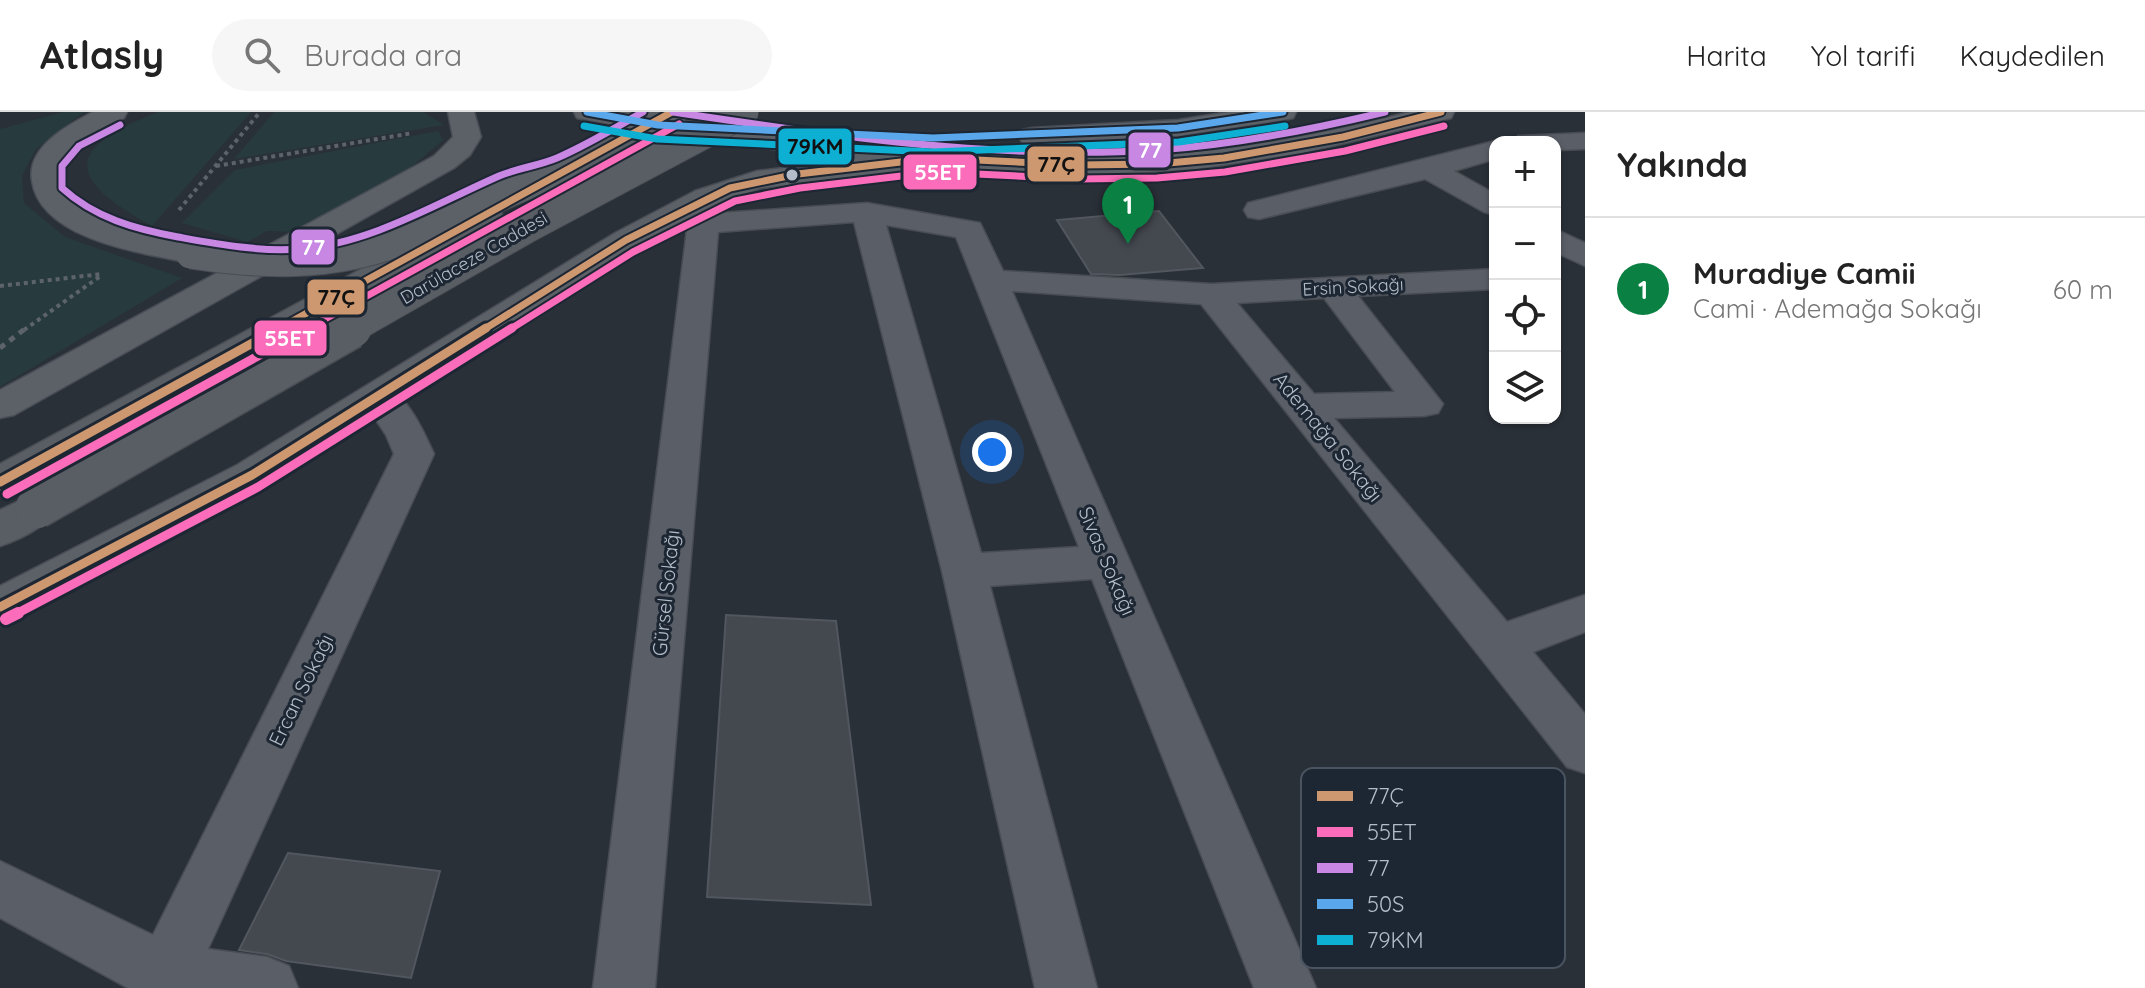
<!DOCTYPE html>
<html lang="tr">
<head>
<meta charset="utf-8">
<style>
	:root { --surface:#fff; --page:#f6f6f6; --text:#222; --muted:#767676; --line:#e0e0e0; --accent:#0b8043 }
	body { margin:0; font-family:Quicksand,sans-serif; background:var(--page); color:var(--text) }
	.controls { position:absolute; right:24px; top:24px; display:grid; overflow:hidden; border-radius:16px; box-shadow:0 2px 6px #0004 }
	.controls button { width:72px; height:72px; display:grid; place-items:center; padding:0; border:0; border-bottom:2px solid var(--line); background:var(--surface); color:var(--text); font:40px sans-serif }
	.you { position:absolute; left:992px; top:340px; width:28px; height:28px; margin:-20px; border:6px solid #fff; border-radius:50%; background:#1a73e8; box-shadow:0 0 0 12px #1a73e833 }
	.badge { display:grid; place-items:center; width:52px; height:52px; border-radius:50%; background:var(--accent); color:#fff; font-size:26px; font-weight:700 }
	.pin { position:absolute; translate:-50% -66px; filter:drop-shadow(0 2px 4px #0008) }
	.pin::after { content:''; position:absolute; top:42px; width:28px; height:24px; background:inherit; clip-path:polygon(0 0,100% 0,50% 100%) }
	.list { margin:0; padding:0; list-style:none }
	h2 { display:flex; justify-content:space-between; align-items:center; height:104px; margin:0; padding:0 32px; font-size:34px }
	h2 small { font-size:26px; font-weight:400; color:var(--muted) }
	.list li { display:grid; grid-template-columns:52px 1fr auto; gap:24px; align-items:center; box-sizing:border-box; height:144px; padding:0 32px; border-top:2px solid var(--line) }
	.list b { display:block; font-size:30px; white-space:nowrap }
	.list p { margin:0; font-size:26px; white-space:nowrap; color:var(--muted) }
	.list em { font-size:26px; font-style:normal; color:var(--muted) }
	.icon { flex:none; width:44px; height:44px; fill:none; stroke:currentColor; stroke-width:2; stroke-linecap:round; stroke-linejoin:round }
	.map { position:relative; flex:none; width:1585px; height:876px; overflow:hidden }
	header { display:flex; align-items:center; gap:48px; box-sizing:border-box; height:112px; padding:0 40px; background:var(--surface); border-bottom:2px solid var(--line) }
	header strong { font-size:38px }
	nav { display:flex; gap:44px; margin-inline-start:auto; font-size:28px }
	.search { width:560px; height:72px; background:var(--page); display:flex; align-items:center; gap:20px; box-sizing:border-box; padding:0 28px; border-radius:44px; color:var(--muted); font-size:30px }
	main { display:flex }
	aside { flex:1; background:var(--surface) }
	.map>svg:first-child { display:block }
	.green { fill:#273a3e }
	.building { fill:#444950; stroke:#52575f; stroke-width:2 }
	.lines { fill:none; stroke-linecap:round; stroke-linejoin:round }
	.minor-casing { stroke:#484c53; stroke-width:3 }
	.secondary-casing { stroke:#484c53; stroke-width:3 }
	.primary-casing { stroke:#484c55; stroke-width:3 }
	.trunk-casing { stroke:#474c53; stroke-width:3 }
	.path-far1 { stroke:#5d636a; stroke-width:4; stroke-dasharray:4 4; stroke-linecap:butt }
	.path { stroke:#5d636a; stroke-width:5; stroke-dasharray:6 6; stroke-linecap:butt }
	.minor { fill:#5a5e66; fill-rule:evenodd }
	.secondary { fill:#595d64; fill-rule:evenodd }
	.primary { fill:#5c6168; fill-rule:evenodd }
	.trunk { fill:#5b5f64; fill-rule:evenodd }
	.secondary-bridge-far1-casing { stroke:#484c53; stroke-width:33; stroke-linecap:butt }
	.secondary-bridge-casing { stroke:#484c53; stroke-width:44; stroke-linecap:butt }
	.primary-bridge-casing { stroke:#484c55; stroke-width:33; stroke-linecap:butt }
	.secondary-bridge-far1 { stroke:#595d64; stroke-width:31 }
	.secondary-bridge { stroke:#595d64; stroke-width:41 }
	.primary-bridge { stroke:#5c6168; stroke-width:31 }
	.bus-1-far1-casing { stroke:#1d2633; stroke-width:11 }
	.bus-1-casing { stroke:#1d2633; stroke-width:15 }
	.bus-2-far2-casing { stroke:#1d2633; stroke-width:11 }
	.bus-2-far1-casing { stroke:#1d2633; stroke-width:15 }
	.bus-2-casing { stroke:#1d2633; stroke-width:18 }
	.bus-3-casing { stroke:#1d2633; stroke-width:11 }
	.bus-4-casing { stroke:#1d2633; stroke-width:11 }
	.bus-5-casing { stroke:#1d2633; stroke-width:11 }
	.bus-1-far1 { stroke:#cd976f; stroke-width:7 }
	.bus-1 { stroke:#cd976f; stroke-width:9 }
	.bus-2-far2 { stroke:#fb6dba; stroke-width:7 }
	.bus-2-far1 { stroke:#fb6dba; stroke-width:9 }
	.bus-2 { stroke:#fb6dba; stroke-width:12 }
	.bus-3 { stroke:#c787e3; stroke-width:7 }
	.bus-4 { stroke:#5aa8eb; stroke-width:7 }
	.bus-5 { stroke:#0dafd3; stroke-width:7 }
	.bus-dot { fill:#b4bcc9; stroke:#1d2633; stroke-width:3 }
	.labels { text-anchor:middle; stroke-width:6; stroke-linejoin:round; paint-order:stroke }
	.far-street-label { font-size:18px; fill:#b4bcc9; stroke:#1d2633 }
	.street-label { font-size:20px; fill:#b4bcc9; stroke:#1d2633 }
	.key { fill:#1d2633; stroke:#4a5360; stroke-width:2 }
	.key-label { font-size:22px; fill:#b4bcc9 }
	.line-badge { stroke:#1d2633; stroke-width:3 }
	.badge-label { font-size:22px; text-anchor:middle; font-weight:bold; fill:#fff }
	.pale-badge-label { font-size:22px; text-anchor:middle; font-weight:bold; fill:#111 }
</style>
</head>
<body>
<header>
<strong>Atlasly</strong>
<div class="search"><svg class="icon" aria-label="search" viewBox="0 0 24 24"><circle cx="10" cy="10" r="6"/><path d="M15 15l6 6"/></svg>Burada ara</div>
<nav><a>Harita</a><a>Yol tarifi</a><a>Kaydedilen</a></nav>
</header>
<main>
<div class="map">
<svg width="1585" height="876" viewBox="0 0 1585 876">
	<rect width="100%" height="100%" fill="#2a3038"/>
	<path class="green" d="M64,0H84L36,37L22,64L24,91L65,125L182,166L0,275V17Z
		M158,0H251L152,114C67,67 62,37 158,0Z
		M274,0H423L444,13L234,47Z
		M438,19L443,28L397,67L293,120L267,119L247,130L182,111L235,58Z"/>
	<path class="building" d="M1159,99L1203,156L1120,163L1091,162L1057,108Z
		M726,503L836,509L871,793L707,785Z
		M288,741L440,759L411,866L286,849L267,842L239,838Z"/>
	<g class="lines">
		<defs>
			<path id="minor" d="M1585,21V37L1555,38V30H1514L1518,24Z
				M1495,29V47L1454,59L1495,82V103L1484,100L1425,67L1259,107L1248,105L1244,98L1248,91Z
				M706,76L717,79L721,85L720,101L867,91L980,111L1003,159L1211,172L1495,157V177L1358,184L1443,292L1438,301L1424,304L1334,306L1507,510L1585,483V520L1533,540L1585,602V661L1567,655L1201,192L1012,179L1316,876H1254L1092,467L990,474L1097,876H1035L942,459L854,110L718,120L655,876H593L691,85L695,79ZM886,113L956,125L1079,435L981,441ZM1324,186L1395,280L1314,282L1237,191Z
				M1555,117L1585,131V154L1555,140Z
				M379,272C406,279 423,318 434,342L208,837L267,845L289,854L298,876H128L0,806V749L153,823L394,342L386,323L360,284L366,276Z"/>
			<path id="secondary" d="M487,93L498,95L502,102L498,109L15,380L0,384V352L476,95Z
				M36,381L51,385L57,396C46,415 21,427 0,434V398Z"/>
			<path id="primary" d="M93,0H127L124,6C97,19 54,36 62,72C71,114 166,125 202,134L207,141L202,148L191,151C142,141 41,128 32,69C26,35 68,13 93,0Z
				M448,0H474L481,25L470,43L454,56L14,303L0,306V278L434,44L453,25Z
				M1229,0H1296L1293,6L1283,8L1178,24L1032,32L1022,30L1018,24L1022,18L1032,16L1178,8Z
				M1410,0H1454L1451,6L1302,41L1196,57L1097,63L928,56L761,76L717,91L637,135L267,373L16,508L0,513V474L237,353L615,121L695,79L757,59L852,48L658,21L648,19L644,13L648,7L658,5C824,28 991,53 1159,43C1243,38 1328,21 1410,0Z"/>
			<path id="trunk" d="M574,0H632L668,7L672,13L668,19L658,21L577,6Z"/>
		</defs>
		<use href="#minor" class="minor-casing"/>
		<use href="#secondary" class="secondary-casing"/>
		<use href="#primary" class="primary-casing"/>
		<use href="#trunk" class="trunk-casing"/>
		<path class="path-far1" d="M216,54L413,21
			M179,98L260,0
			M0,174L101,162
			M24,218L102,163"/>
		<path class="path" d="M0,236L26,216"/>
		<use href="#minor" class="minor"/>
		<use href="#secondary" class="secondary"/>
		<use href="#primary" class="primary"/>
		<use href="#trunk" class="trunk"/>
		<defs>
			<path id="secondary-bridge-far1" d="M562,59L672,0
				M347,218L529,114L743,0"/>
			<path id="secondary-bridge" d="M36,396L351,216"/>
			<path id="primary-bridge" d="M191,141C261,152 330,154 398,129C454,108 504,77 562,59"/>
		</defs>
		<use href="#secondary-bridge-far1" class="secondary-bridge-far1-casing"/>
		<use href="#secondary-bridge" class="secondary-bridge-casing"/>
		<use href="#primary-bridge" class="primary-bridge-casing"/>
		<use href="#secondary-bridge-far1" class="secondary-bridge-far1"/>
		<use href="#secondary-bridge" class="secondary-bridge"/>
		<use href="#primary-bridge" class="primary-bridge"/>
		<defs>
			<path id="bus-1-far1" d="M276,218L672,0
				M483,218L626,128L730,76L798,62L935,46L1078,53L1157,52L1224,46L1343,25L1441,0"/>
			<path id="bus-1" d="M0,370L280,216
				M0,495L252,363L486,216"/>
			<path id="bus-2-far2" d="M305,218L679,12
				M509,218L633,140L735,89L800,76L935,60L1078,67L1157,66L1225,60L1345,39L1444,14"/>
			<path id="bus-2-far1" d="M7,382L309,216
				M14,503L258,375L512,216"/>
			<path id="bus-2" d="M6,507L18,501"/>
			<path id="bus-3" d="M673,0C833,24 995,48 1157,38C1234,33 1310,18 1385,0
				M120,13L79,34L62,54V76C95,106 135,117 178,125C217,132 259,140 299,137C370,132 435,92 499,64C518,56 538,54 557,46C587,33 615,16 643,0"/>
			<path id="bus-4" d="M587,0L658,13L933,26L1178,16L1283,0"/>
			<path id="bus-5" d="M584,14L657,27L933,40L1179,30L1285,14"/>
		</defs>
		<use href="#bus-1-far1" class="bus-1-far1-casing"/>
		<use href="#bus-1" class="bus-1-casing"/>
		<use href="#bus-2-far2" class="bus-2-far2-casing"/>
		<use href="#bus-2-far1" class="bus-2-far1-casing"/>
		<use href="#bus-2" class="bus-2-casing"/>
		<use href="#bus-3" class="bus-3-casing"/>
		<use href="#bus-4" class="bus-4-casing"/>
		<use href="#bus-5" class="bus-5-casing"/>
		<use href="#bus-1-far1" class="bus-1-far1"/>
		<use href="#bus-1" class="bus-1"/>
		<use href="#bus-2-far2" class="bus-2-far2"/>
		<use href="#bus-2-far1" class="bus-2-far1"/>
		<use href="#bus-2" class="bus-2"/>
		<use href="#bus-3" class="bus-3"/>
		<use href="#bus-4" class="bus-4"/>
		<use href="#bus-5" class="bus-5"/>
	</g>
	<circle class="bus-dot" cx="792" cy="63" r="7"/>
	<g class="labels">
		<g class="far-street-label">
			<text transform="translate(474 146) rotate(-30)" y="6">Darülaceze Caddesi</text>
			<text transform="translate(1353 175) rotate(-3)" y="6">Ersin Sokağı</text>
		</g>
		<g class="street-label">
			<text transform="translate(1328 325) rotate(51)" y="7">Ademağa Sokağı</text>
			<text transform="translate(1107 449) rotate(67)" y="7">Sivas Sokağı</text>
			<text transform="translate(666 481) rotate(-84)" y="7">Gürsel Sokağı</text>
			<text transform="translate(301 578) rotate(-64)" y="7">Ercan Sokağı</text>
		</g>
	</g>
	<rect x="1301" y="656" width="264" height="200" rx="12" class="key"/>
	<rect x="1317" y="679" width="36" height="10" fill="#cd976f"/>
	<rect x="1317" y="715" width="36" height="10" fill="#fb6dba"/>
	<rect x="1317" y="751" width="36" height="10" fill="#c787e3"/>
	<rect x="1317" y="787" width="36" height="10" fill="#5aa8eb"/>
	<rect x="1317" y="823" width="36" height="10" fill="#0dafd3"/>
	<g class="key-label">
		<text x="1367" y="692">77Ç</text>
		<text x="1367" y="728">55ET</text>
		<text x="1367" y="764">77</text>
		<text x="1367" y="800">50S</text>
		<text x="1367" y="836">79KM</text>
	</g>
	<g class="line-badge">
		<rect x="777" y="15" width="76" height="39" rx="8" fill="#0dafd3"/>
		<rect x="1127" y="19" width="45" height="38" rx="8" fill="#c787e3"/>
		<rect x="1026" y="33" width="60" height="38" rx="8" fill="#cd976f"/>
		<rect x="902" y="41" width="76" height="38" rx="8" fill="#fb6dba"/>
		<rect x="290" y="116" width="46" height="38" rx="8" fill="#c787e3"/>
		<rect x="306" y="166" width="60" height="38" rx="8" fill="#cd976f"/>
		<rect x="253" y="207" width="75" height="38" rx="8" fill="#fb6dba"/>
	</g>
	<g class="badge-label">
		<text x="1150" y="46">77</text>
		<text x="940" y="68">55ET</text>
		<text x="313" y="143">77</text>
		<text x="290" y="234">55ET</text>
	</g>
	<g class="pale-badge-label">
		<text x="815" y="42">79KM</text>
		<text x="1056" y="60">77Ç</text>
		<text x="336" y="193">77Ç</text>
	</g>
</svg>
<div class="controls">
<button>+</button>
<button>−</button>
<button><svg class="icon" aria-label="locate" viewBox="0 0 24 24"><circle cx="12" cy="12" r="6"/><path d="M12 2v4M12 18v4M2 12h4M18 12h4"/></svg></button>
<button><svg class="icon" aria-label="layers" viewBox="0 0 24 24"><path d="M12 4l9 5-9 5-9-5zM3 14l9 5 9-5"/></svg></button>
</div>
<div class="you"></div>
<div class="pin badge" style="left:1128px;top:132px">1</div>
</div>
<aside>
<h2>Yakında<small></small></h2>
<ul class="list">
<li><span class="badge">1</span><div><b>Muradiye Camii</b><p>Cami · Ademağa Sokağı</p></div><em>60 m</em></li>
</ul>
</aside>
</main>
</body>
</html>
